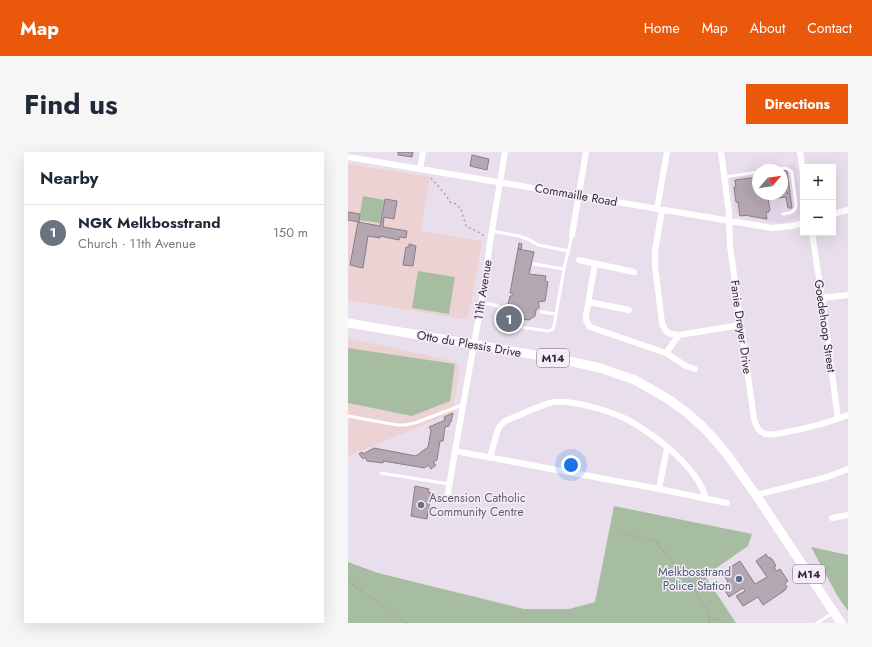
<!DOCTYPE html>
<html lang="en">
<head>
<meta charset="utf-8">
<style>
	:root { --surface:#fff; --page:#f6f6f7; --text:#1f2937; --muted:#747a83; --line:#e0e1e3; --accent:#ea580c }
	body { margin:0; font-family:Jost,sans-serif; background:var(--page); color:var(--text) }
	.controls { position:absolute; right:12px; top:12px; display:grid; overflow:hidden; border-radius:0px; box-shadow:0 4px 16px #0002 }
	.controls button { width:36px; height:36px; display:grid; place-items:center; padding:0; border:0; border-bottom:1px solid var(--line); background:var(--surface); color:var(--text); font:20px sans-serif }
	.compass { position:absolute; left:404px; top:12px; width:36px; height:36px; border-radius:50%; background:var(--surface); box-shadow:0 4px 16px #0002; rotate:61deg }
	.you { position:absolute; left:223px; top:313px; width:14px; height:14px; margin:-10px; border:3px solid #fff; border-radius:50%; background:#1a73e8; box-shadow:0 0 0 6px #1a73e833 }
	.badge { display:grid; place-items:center; width:26px; height:26px; border-radius:50%; background:var(--accent); color:#fff; font-size:13px; font-weight:700 }
	.pin { position:absolute; translate:-50% -50%; border:2px solid #fff; box-shadow:0 1px 4px #0006 }
	.list { margin:0; padding:0; list-style:none }
	h2 { display:flex; justify-content:space-between; align-items:center; height:52px; margin:0; padding:0 16px; font-size:17px }
	h2 small { font-size:13px; font-weight:400; color:var(--muted) }
	.list li { display:grid; grid-template-columns:26px 1fr auto; gap:12px; align-items:center; box-sizing:border-box; height:56px; padding:0 16px; border-top:1px solid var(--line) }
	.list b { display:block; font-size:15px; white-space:nowrap }
	.list p { margin:0; font-size:13px; white-space:nowrap; color:var(--muted) }
	.list em { font-size:13px; font-style:normal; color:var(--muted) }
	.map { position:relative; flex:none; width:500px; height:471px; overflow:hidden; border-radius:0px }
	header { display:flex; align-items:center; gap:24px; box-sizing:border-box; height:56px; padding:0 20px; background:var(--accent); color:#fff }
	header strong { font-size:19px }
	nav { display:flex; gap:22px; margin-inline-start:auto; font-size:14px }
	.intro { display:flex; align-items:center; justify-content:space-between; box-sizing:border-box; height:96px; padding:0 24px }
	h1 { margin:0; font-size:28px }
	.button { padding:10px 18px; border-radius:0px; background:var(--accent); color:#fff; font-size:14px; font-weight:700 }
	main { display:flex; gap:24px; padding:0 24px }
	aside { flex:1; background:var(--surface); border-radius:0px; box-shadow:0 4px 16px #0002 }
	.map>svg:first-child { display:block }
	.built { fill:#e2d2e6; fill-rule:evenodd }
	.education { fill:#ecd2d2 }
	.green { fill:#a6bda1 }
	.building { fill:#b4a7b2; stroke:#897d87 }
	.lines { fill:none; stroke-linecap:round; stroke-linejoin:round }
	.path { stroke:#a8a0ab; stroke-width:1.5; stroke-dasharray:2 3; stroke-linecap:butt }
	.lane { stroke:#fff; stroke-width:3 }
	.street { stroke:#fff; stroke-width:6 }
	.primary { stroke:#fff; stroke-width:9 }
	.worship-dot { fill:#6b7280; stroke:#f7ecf9; stroke-width:1.5 }
	.service-dot { fill:#5c6f8a; stroke:#f7ecf9; stroke-width:1.5 }
	.labels { text-anchor:middle; stroke-width:3; stroke-linejoin:round; paint-order:stroke }
	.shield { fill:#f7ecf9; stroke:#6c666d; stroke-width:1 }
	.shield-label { font-size:11px; font-weight:bold; fill:#302c31 }
	.street-label { font-size:12px; fill:#302c31; stroke:#f7ecf9 }
	.worship-label { font-size:12px; fill:#5b616d; stroke:#f7ecf9; text-anchor:start }
	.service-label { font-size:12px; fill:#4e5e75; stroke:#f7ecf9; text-anchor:end }
</style>
</head>
<body>
<header>
<strong>Map</strong>
<nav><a>Home</a><a>Map</a><a>About</a><a>Contact</a></nav>
</header>
<div class="intro"><h1>Find us</h1><a class="button">Directions</a></div>
<main>
<aside>
<h2>Nearby<small></small></h2>
<ul class="list">
<li><span class="badge" style="background:#6b7280">1</span><div><b>NGK Melkbosstrand</b><p>Church · 11th Avenue</p></div><em>150 m</em></li>
</ul>
</aside>
<div class="map">
<svg width="500" height="471" viewBox="0 0 500 471">
	<rect width="100%" height="100%" fill="#e9dfec"/>
	<path class="built" d="M447,12L454,59L449,66L433,71L392,64L388,61L382,22ZM410,18H434V42H410Z"/>
	<path class="education" d="M1,12L82,25L73,79L134,89L121,163L115,167L0,148V16Z
		M0,186L108,210L112,216L104,261L0,304Z"/>
	<path class="green" d="M15,44L36,48L32,71L11,68Z
		M70,119L107,125L101,162L64,156Z
		M0,196L107,212L102,249L64,264L0,251Z
		M266,354L404,382L400,394L357,424L388,471H0V410L30,421L176,457H221L247,450Z
		M463,395L500,403V459L490,445Z"/>
	<path class="building" d="M50,0H65L64,5L50,3Z
		M124,3L141,7L139,18L122,14Z
		M439,18L442,40H439V41H442L444,56H440L438,45L420,47L422,58H421V60H418L419,67L401,64V63L392,64L390,50H388L386,35H388L387,28L410,25V42H434V19Z
		M37,47L49,49L46,67L36,65L35,75L59,79L58,86L52,85L51,88L32,84V86L20,84L15,116L2,113L10,70L32,74Z
		M0,60L12,62L11,70L0,68Z
		M171,91L174,92L173,97H170Z
		M61,92L68,94L65,114L55,113L58,95H61Z
		M170,97L186,100L181,122L198,124L197,129L200,130L197,149L190,150L191,152V156L188,158L187,164L181,168L166,166L161,160L162,154L164,153L160,152L162,144H164V141H162Z
		M105,261L103,270H102L101,274L97,275L95,289H92L89,308L85,310L88,313L83,317L80,313L77,316L35,309V311L19,309L17,305L15,307L11,302L14,300L15,302L26,296L68,304L80,295L83,278L81,275L97,268L96,265Z
		M67,334L81,337L80,340L83,341L79,367L63,364Z
		M418,402L420,406L421,405L424,407L428,414L426,415L428,419L432,417L440,429L437,432L439,435L436,439L415,453L410,445L395,454L388,444L397,439L395,436L381,445L374,434L380,430L376,423L383,419L381,416L392,409L407,432L419,425L408,409Z"/>
	<g class="lines">
		<path class="path" d="M83,26L98,43L102,50L108,52L113,57L118,74L134,82L137,85
			M275,381L308,390L342,429L362,465L378,471
			M0,429L59,471
			M361,471L362,465"/>
		<path class="lane" d="M421,18L438,16L444,20L448,54C446,61 442,61 435,62
			M376,25L410,20
			M144,79L171,84L182,88L190,93L221,99
			M186,112L216,117
			M133,151C139,152 148,152 153,156C162,161 152,170 165,174L200,179L204,178L206,174L216,117L224,83
			M193,160L208,162
			M0,264L49,273H57L67,271L114,253
			M33,321L101,332
			M469,471L485,461"/>
		<path class="street" d="M373,0L381,61V69L382,94L406,267C408,274 410,279 417,282C424,284 432,281 439,280C460,276 480,271 500,263
			M452,0L455,22
			M0,5L424,76L444,74L455,71
			M72,17L75,0
			M309,57L319,0
			M314,58L307,99V114L314,171C318,182 321,182 331,183L393,173
			M485,62L500,58
			M464,81L474,146L490,267
			M224,83L238,0
			M231,108L286,120
			M247,111L238,164V168L242,175L318,201L338,214L347,217
			M474,146L500,143
			M241,150L281,158
			M318,201L331,183
			M107,299L311,337L379,351
			M142,306L149,280L152,274L157,269C167,265 176,261 185,257C192,255 199,251 206,250C225,248 263,259 280,268C307,283 350,315 358,347
			M311,337L319,296
			M408,343L479,325L500,317
			M99,347L107,299L137,130L142,90L157,0
			M484,366L500,363"/>
		<path class="primary" d="M0,171L217,208L252,216L287,228L320,247L338,260L354,274L368,289L381,305L408,343L493,471"/>
	</g>
	<circle class="worship-dot" cx="73" cy="353" r="4"/>
	<circle class="service-dot" cx="391" cy="427" r="4"/>
	<g class="labels">
		<g class="shield">
			<rect x="189" y="197" width="32" height="18" rx="3"/>
			<rect x="445" y="413" width="32" height="18" rx="3"/>
		</g>
		<g class="shield-label">
			<text x="205" y="210">M14</text>
			<text x="461" y="426">M14</text>
		</g>
		<g class="street-label">
			<text transform="translate(228 43) rotate(10)" y="4">Commaille Road</text>
			<text transform="translate(135 138) rotate(-81)" y="4">11th Avenue</text>
			<text transform="translate(477 174) rotate(82)" y="4">Goedehoop Street</text>
			<text transform="translate(393 175) rotate(82)" y="4">Fanie Dreyer Drive</text>
			<text transform="translate(121 192) rotate(10)" y="4">Otto du Plessis Drive</text>
		</g>
		<g class="worship-label">
			<text x="81" y="350">Ascension Catholic<tspan x="81" dy="14">Community Centre</tspan></text>
		</g>
		<g class="service-label">
			<text x="383" y="424">Melkbosstrand<tspan x="383" dy="14">Police Station</tspan></text>
		</g>
	</g>
</svg>
<div class="controls">
<button>+</button>
<button>−</button>
</div>
<svg class="compass" viewBox="-18 -18 36 36"><path d="M0-13l5 13h-10z" fill="#e53935"/><path d="M0 13l5-13h-10z" fill="#747a83"/></svg>
<div class="you"></div>
<div class="pin badge" style="left:161px;top:167px;background:#6b7280">1</div>
</div>
</main>
</body>
</html>
